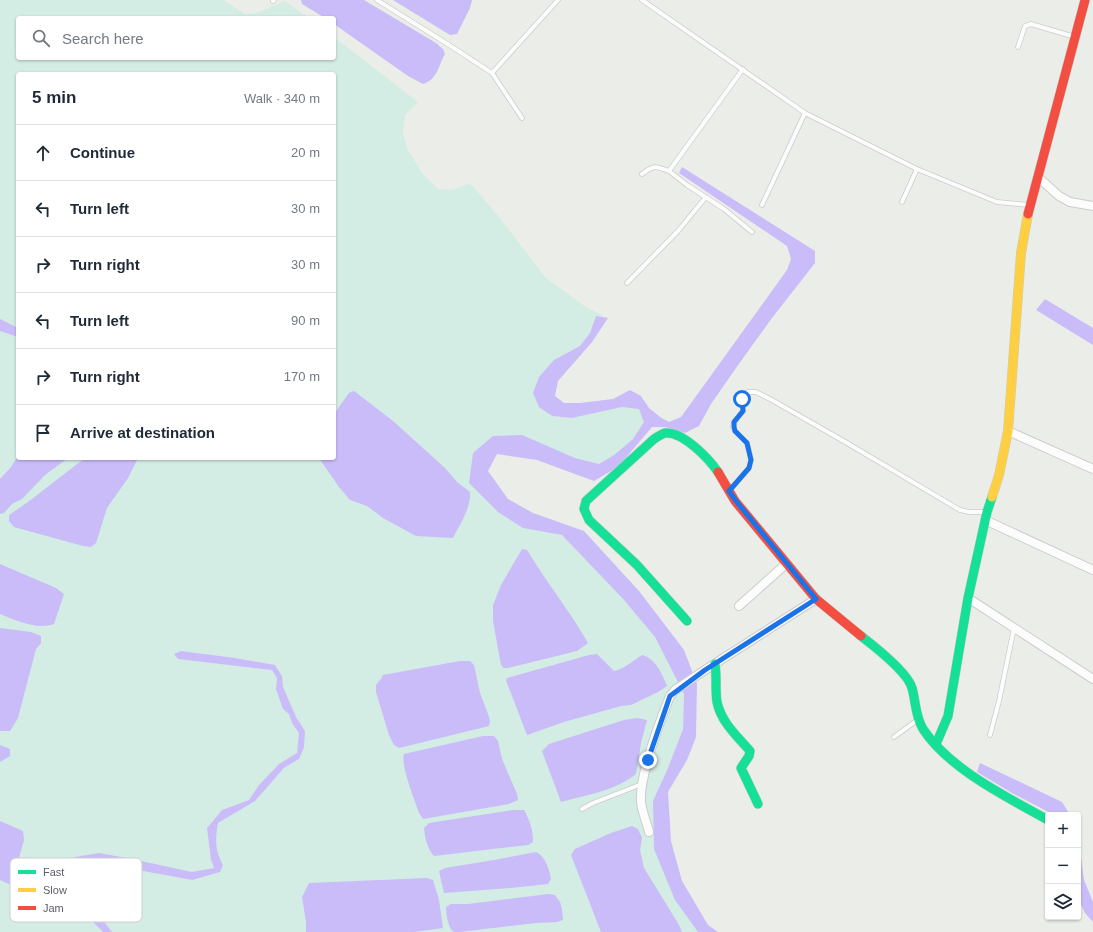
<!DOCTYPE html>
<html lang="en">
<head>
<meta charset="utf-8">
<style>
	:root { --surface:#fff; --page:#f6f6f7; --text:#1f2937; --muted:#747a83; --line:#e0e1e3 }
	body { margin:0; font-family:Arial,sans-serif; background:var(--page); color:var(--text) }
	.controls { position:absolute; right:12px; bottom:12px; display:grid; overflow:hidden; border-radius:4px; box-shadow:0 1px 3px #0004 }
	.controls button { width:36px; height:36px; display:grid; place-items:center; padding:0; border:0; border-bottom:1px solid var(--line); background:var(--surface); color:var(--text); font:20px sans-serif }
	.stop { position:absolute; width:12px; height:12px; margin:-9px; border:3px solid #1a73e8; border-radius:50%; background:#fff }
	.stop.end { background:#1a73e8; border-color:#fff; box-shadow:0 1px 4px #0008 }
	.list { margin:0; padding:0; list-style:none }
	h2 { display:flex; justify-content:space-between; align-items:center; height:52px; margin:0; padding:0 16px; font-size:17px }
	h2 small { font-size:13px; font-weight:400; color:var(--muted) }
	.list li { display:grid; grid-template-columns:26px 1fr auto; gap:12px; align-items:center; box-sizing:border-box; height:56px; padding:0 16px; border-top:1px solid var(--line) }
	.list b { display:block; font-size:15px; white-space:nowrap }
	.list em { font-size:13px; font-style:normal; color:var(--muted) }
	.icon { flex:none; width:22px; height:22px; fill:none; stroke:currentColor; stroke-width:2; stroke-linecap:round; stroke-linejoin:round }
	.map { position:relative; flex:none; width:1093px; height:932px; overflow:hidden }
	.search { position:absolute; background:var(--surface); box-shadow:0 1px 3px #0004; left:16px; top:16px; width:320px; height:44px; display:flex; align-items:center; gap:10px; box-sizing:border-box; padding:0 14px; border-radius:4px; color:var(--muted); font-size:15px }
	.panel { position:absolute; background:var(--surface); box-shadow:0 1px 3px #0004; left:16px; top:72px; width:320px; height:388px; border-radius:4px }
	.map>svg:first-child { display:block }
	.green { fill:#d3ece4; fill-rule:evenodd }
	.water { fill:#c9bcf8 }
	.lines { fill:none; stroke-linecap:round; stroke-linejoin:round }
	.lane-casing { stroke:#cccccb; stroke-width:5.5 }
	.street-casing { stroke:#cccccb; stroke-width:10 }
	.fast-casing { stroke:#cbcbcb; stroke-width:10 }
	.slow-casing { stroke:#cbcbcb; stroke-width:10 }
	.jam-casing { stroke:#cbcbcb; stroke-width:10 }
	.lane { stroke:#fcfcfc; stroke-width:4 }
	.street { stroke:#fcfcfc; stroke-width:8 }
	.fast { stroke:#16e098; stroke-width:9 }
	.slow { stroke:#ffcf43; stroke-width:9 }
	.jam { stroke:#f24e42; stroke-width:9 }
	.route { stroke:#1a73e8; stroke-width:5 }
	.key { fill:#fff; stroke:#cfced1; stroke-width:1 }
	.key-label { font-size:11px; fill:#605d67 }
</style>
</head>
<body>
<div class="map">
<svg width="1093" height="932" viewBox="0 0 1093 932">
	<rect width="100%" height="100%" fill="#ebeee8"/>
	<path class="green" d="M0,0H223L245,14L256,13L285,1L309,18H18V58H334V37L418,102L405,115L403,133L407,148L422,173L438,189L452,190L470,183L499,217L546,278L583,305L603,316L602,317L596,316L590,333L580,346L554,360L539,407L552,416L572,418L622,407L639,409L645,422L633,439L614,455L599,464L575,458L552,449L473,453L469,483L498,512L523,528L562,535L624,600L655,637L684,694L683,729L668,768L653,801L675,900L698,932H112L101,918L77,904L66,890L71,870L89,861L192,880L223,865C215,851 215,839 217,823L255,801L284,768L299,759L305,731L296,718L282,687V676L275,665L235,658L181,651L178,659L272,670L277,678L276,689L289,714L292,723L299,733L297,753L279,764L259,785L249,800L222,810L207,828L211,860L214,868L192,872L132,859L99,853L75,857L64,867L59,881L60,896L92,921L103,932H0ZM18,74H334V458H18Z"/>
	<path class="water" d="M301,0H364L436,43L443,49L445,54C438,66 438,79 423,84L408,76L334,24V18H325L302,4Z
		M393,0H472L470,8L457,34L450,35Z
		M682,167L815,251V263L772,318L736,368L711,404L699,426L685,433L665,427H652L618,467L594,481L537,460L497,454L488,471L508,499L533,513L584,531L639,591L684,650L697,684L696,737L687,760L668,792L671,841L682,881L708,925L718,932H698L675,900L654,849L653,801L668,768L683,729L684,694L655,637L624,600L562,535L523,528L498,512L469,483L473,453L493,436L522,435L575,458L599,464L614,455L633,439L644,422L639,409L622,407L572,418L552,416L539,407L533,393L539,377L554,360L580,346L590,333L596,316L608,318L592,342L558,381L555,396L564,403H580L613,399L630,390L641,396L649,408L660,417L669,422L681,417L787,270L791,259L787,246L679,173Z
		M1045,299L1093,328V345L1036,310Z
		M0,319L18,328V337L0,331Z
		M354,391L393,421L445,468L457,482L470,492C471,508 460,524 453,538L416,536L383,518L367,506L350,500L339,487L319,458H334V414L349,393Z
		M18,456V458H68L45,475L22,499L12,504L4,513L0,514V479L11,467Z
		M85,458H134L137,460L128,478L107,508L96,543L91,547L83,546L14,527L9,521V515L28,502Z
		M522,549L527,550C546,582 570,611 588,643L577,651L508,668H504L501,665L493,621V605L501,585Z
		M0,564L56,588L64,594L54,624C36,630 18,621 0,614Z
		M0,628L31,632L41,636V643L36,649L18,718L10,731H0Z
		M181,651L235,658L275,665L282,676L283,687L296,717L305,731L304,747L299,759L284,768L255,801L218,823C215,839 215,851 223,865L220,872L192,880L89,861L71,870L66,890L77,904L101,918L112,932H103L92,921L82,919L68,907L60,896L59,881L64,867L75,857L99,853L132,859L192,872L214,868L211,860L207,828L222,810L249,800L259,785L279,764L297,753L299,733L292,723L289,714L283,709L276,689L277,678L272,670L178,659L174,654Z
		M597,654L614,671C623,670 634,660 642,655C655,658 663,675 667,686L658,692L631,705L621,706L564,722L527,735L507,683L506,680L507,678L589,655Z
		M460,661H470L474,665L480,693L488,714L490,721L489,726L399,748L394,745L389,735L376,692V685L381,679L383,675Z
		M637,718L647,720L641,743L636,774C615,791 586,795 561,802L542,751L549,744L624,720Z
		M483,736H494L498,741L502,759L517,794L518,800L509,804L423,819L419,813C415,801 400,764 404,754Z
		M0,745L10,749V756L0,762Z
		M980,763L1062,802L1070,815H1054L1012,793L977,772Z
		M513,810H524C530,821 533,830 533,842L528,845L434,856C427,848 425,838 424,828L429,823Z
		M0,821L23,831L24,840L12,883L9,884L0,880Z
		M632,826L638,829L642,838L640,850L644,868L679,925L682,932H601L571,855L575,849L611,833Z
		M1078,836L1084,880L1093,902V922L1085,913L1078,898Z
		M536,852C546,857 549,869 551,879L548,884L511,888L444,893L439,871L445,868L494,860Z
		M427,878L433,880L439,900L443,928L414,932H306V922L302,897L309,883Z
		M549,894L555,895L560,902L562,909L563,920L557,922L536,923L460,932C459,932 454,932 454,932C448,929 446,912 446,907L451,904H468Z"/>
	<g class="lines">
		<defs>
			<path id="lane" d="M377,0L446,43L492,73L522,118
				M642,0L805,113L917,169L997,202L1028,205
				M273,1L274,0
				M1018,47L1025,26L1031,24L1075,37
				M743,69L669,171L687,185L724,209L752,232
				M492,73L558,0
				M642,174C653,165 656,166 669,171
				M902,202L917,169
				M762,205L805,113
				M627,283L678,231L706,197
				M731,489L749,468L751,459L747,443L735,431L733,427L734,422L743,411L742,399L743,394L748,392H756L772,400L847,443L960,510L969,512H985
				M990,735L999,701L1014,628
				M894,737L916,721
				M582,809L593,803L642,784"/>
			<path id="street" d="M1038,177L1059,196L1070,202L1093,206
				M1008,431L1093,469
				M985,520L1093,570
				M968,598L1093,679
				M739,606L786,564
				M649,832C647,823 642,812 641,802C639,777 660,721 670,696L675,690L705,670L816,599"/>
			<path id="fast" d="M687,621L637,565L589,520L584,509L586,501L654,439C657,437 662,434 665,433C683,431 709,459 718,472
				M861,636C874,646 908,673 912,688C916,702 915,716 923,729C949,769 1007,797 1048,820
				M715,664C717,677 715,689 717,702C721,722 737,736 750,751L749,756L741,768L758,804
				M936,744L948,716L968,598L987,512L992,497"/>
			<path id="slow" d="M992,497L999,475L1008,431L1021,253L1028,214"/>
			<path id="jam" d="M1028,214L1085,0
				M718,472L735,501L816,599L861,636"/>
		</defs>
		<use href="#lane" class="lane-casing"/>
		<use href="#street" class="street-casing"/>
		<use href="#fast" class="fast-casing"/>
		<use href="#slow" class="slow-casing"/>
		<use href="#jam" class="jam-casing"/>
		<use href="#lane" class="lane"/>
		<use href="#street" class="street"/>
		<use href="#fast" class="fast"/>
		<use href="#slow" class="slow"/>
		<use href="#jam" class="jam"/>
	</g>
	<g class="lines">
		<path class="route" d="M648,760L670,696L705,670L816,599L736,501L729,491L749,468L751,460L747,443L735,431L734,427V422L743,411L742,399"/>
	</g>
	<rect x="10" y="858" width="132" height="64" rx="6" class="key"/>
	<rect x="18" y="870" width="18" height="4" fill="#16e098"/>
	<rect x="18" y="888" width="18" height="4" fill="#ffcf43"/>
	<rect x="18" y="906" width="18" height="4" fill="#f24e42"/>
	<g class="key-label">
		<text x="43" y="876">Fast</text>
		<text x="43" y="894">Slow</text>
		<text x="43" y="912">Jam</text>
	</g>
</svg>
<div class="controls">
<button>+</button>
<button>−</button>
<button><svg class="icon" aria-label="layers" viewBox="0 0 24 24"><path d="M12 4l9 5-9 5-9-5zM3 14l9 5 9-5"/></svg></button>
</div>
<div class="stop" style="left:742px;top:399px"></div>
<div class="stop end" style="left:648px;top:760px"></div>
<div class="search"><svg class="icon" aria-label="search" viewBox="0 0 24 24"><circle cx="10" cy="10" r="6"/><path d="M15 15l6 6"/></svg>Search here</div>
<section class="panel">
<h2>5 min<small>Walk · 340 m</small></h2>
<ul class="list">
<li><svg class="icon" aria-label="ahead" viewBox="0 0 24 24"><path d="M12 20V5M6 11l6-6 6 6"/></svg><div><b>Continue</b></div><em>20 m</em></li>
<li><svg class="icon" aria-label="left" viewBox="0 0 24 24"><path d="M17 20v-9H6M10 6l-5 5 5 5"/></svg><div><b>Turn left</b></div><em>30 m</em></li>
<li><svg class="icon" aria-label="right" viewBox="0 0 24 24"><path d="M7 20v-9h11M14 6l5 5-5 5"/></svg><div><b>Turn right</b></div><em>30 m</em></li>
<li><svg class="icon" aria-label="left" viewBox="0 0 24 24"><path d="M17 20v-9H6M10 6l-5 5 5 5"/></svg><div><b>Turn left</b></div><em>90 m</em></li>
<li><svg class="icon" aria-label="right" viewBox="0 0 24 24"><path d="M7 20v-9h11M14 6l5 5-5 5"/></svg><div><b>Turn right</b></div><em>170 m</em></li>
<li><svg class="icon" aria-label="arrive" viewBox="0 0 24 24"><path d="M6 21V4h12l-3 4 3 4H6"/></svg><div><b>Arrive at destination</b></div></li>
</ul>
</section>
</div>
</body>
</html>
